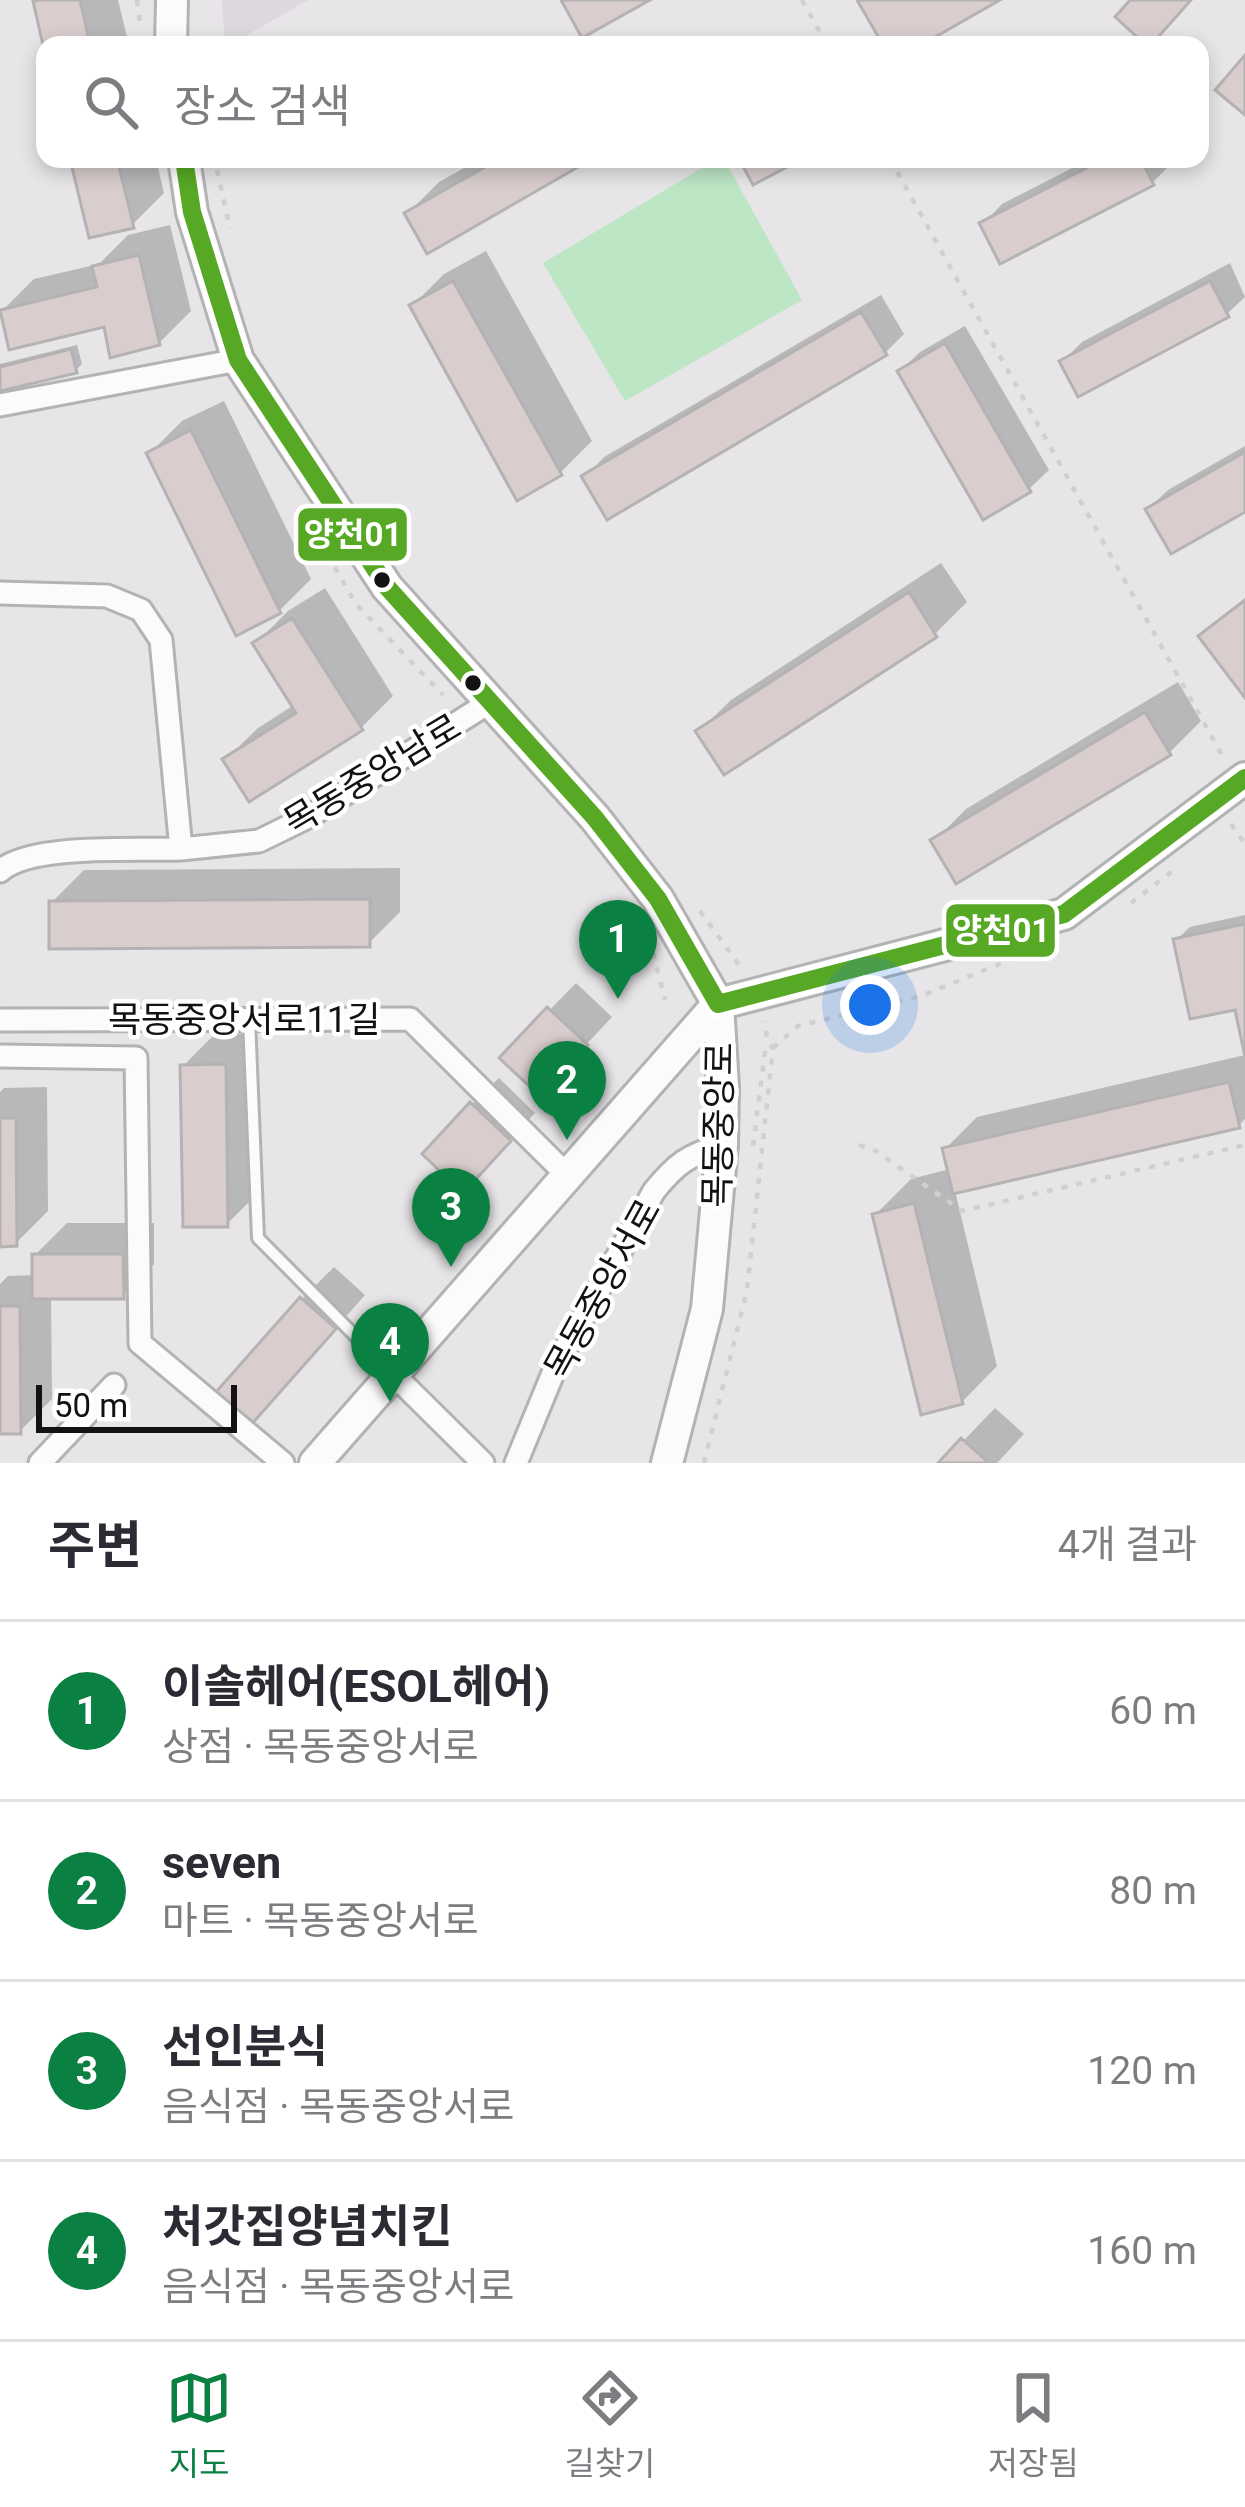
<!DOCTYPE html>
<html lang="ko">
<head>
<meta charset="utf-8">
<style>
	:root { --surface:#fff; --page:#f2f2f3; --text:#2b2b33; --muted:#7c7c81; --line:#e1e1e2; --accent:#0b8043 }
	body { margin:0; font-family:Roboto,"Noto Sans KR",sans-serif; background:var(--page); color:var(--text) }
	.scale { position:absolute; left:36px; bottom:30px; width:201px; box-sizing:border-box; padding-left:12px; border:6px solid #131113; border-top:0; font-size:33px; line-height:42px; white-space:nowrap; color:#131113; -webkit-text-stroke:9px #fff; paint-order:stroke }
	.you { position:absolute; left:870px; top:1005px; width:42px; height:42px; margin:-30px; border:9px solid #fff; border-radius:50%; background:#1a73e8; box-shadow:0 0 0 18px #1a73e833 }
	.badge { display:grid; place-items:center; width:78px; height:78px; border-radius:50%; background:var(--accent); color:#fff; font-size:39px; font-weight:700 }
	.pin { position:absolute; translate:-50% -99px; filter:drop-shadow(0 3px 6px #0008) }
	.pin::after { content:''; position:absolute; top:63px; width:42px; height:36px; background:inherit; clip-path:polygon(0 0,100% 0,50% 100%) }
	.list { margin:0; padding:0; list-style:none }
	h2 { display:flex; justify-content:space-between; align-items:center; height:156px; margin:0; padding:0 48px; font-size:51px }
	h2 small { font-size:39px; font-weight:400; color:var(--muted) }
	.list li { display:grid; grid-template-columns:78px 1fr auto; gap:36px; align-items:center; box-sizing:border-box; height:180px; padding:0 48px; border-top:3px solid var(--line) }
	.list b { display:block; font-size:45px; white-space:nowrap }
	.list p { margin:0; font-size:39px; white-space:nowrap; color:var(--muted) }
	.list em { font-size:39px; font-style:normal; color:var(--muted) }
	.icon { flex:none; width:66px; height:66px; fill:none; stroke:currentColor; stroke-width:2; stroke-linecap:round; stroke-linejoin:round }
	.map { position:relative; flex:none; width:1245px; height:1463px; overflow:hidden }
	.search { position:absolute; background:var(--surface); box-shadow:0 6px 18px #0003; left:36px; right:36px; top:36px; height:132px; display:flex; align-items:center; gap:30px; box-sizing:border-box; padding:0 42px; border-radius:24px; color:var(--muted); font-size:45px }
	.sheet { height:876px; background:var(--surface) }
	nav { display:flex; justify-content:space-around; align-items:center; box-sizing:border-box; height:168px; border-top:3px solid var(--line); background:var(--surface); font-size:33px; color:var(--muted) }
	nav a { display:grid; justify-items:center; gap:6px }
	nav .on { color:var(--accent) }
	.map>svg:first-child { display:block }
	.built { fill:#ddd7de }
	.green { fill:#bde6c5 }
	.shadow { fill:#0003 }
	.building { fill:#d9cdcd; stroke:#b4b2b3; stroke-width:3 }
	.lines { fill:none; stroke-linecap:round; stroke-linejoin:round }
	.lane-casing { stroke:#b3b2b4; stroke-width:16 }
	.street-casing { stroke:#b3b2b4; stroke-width:27 }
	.secondary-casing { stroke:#b3b2b4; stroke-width:36 }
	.path { stroke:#d0d0d0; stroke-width:4.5; stroke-dasharray:6 9; stroke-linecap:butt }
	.lane { stroke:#fbfbfc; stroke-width:10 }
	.street { stroke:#fbfbfc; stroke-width:21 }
	.secondary { stroke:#fbfbfc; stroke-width:30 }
	.bus-1-casing { stroke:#fff; stroke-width:27 }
	.bus-1 { stroke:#57a824; stroke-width:18 }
	.bus-dot { fill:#131113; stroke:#fff; stroke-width:4.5 }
	.labels { text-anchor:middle; stroke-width:9; stroke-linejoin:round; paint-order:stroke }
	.street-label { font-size:36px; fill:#131113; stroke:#fff }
	.line-badge { stroke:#fff; stroke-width:4.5 }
	.badge-label { font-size:33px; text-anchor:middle; font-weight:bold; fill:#fff }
</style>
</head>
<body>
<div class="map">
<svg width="1245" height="1463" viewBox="0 0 1245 1463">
	<rect width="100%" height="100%" fill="#e7e5e8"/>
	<path class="built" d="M222,0H308L230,45H225Z"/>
	<path class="green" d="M717,159H724L802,300L625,401L543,263Z"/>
	<path class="shadow" d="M38,0H118L129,45H46L36,2Z
		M73,159H156L164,193L132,225Z
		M480,159H586L407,214L439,182Z
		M1090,159H1170L1172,163L1153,182L1001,260L983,224L1002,204Z
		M170,225L191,311L159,343L106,324L2,311L34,279L99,264L128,235Z
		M486,251L592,441L560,473L412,306L444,274Z
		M1230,263L1245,297L1227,314L1063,361L1082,342Z
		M881,295L904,334L885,353L585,477L604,457Z
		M965,326L1049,470L1029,489L984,515L900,371L920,352Z
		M77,345L82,364L76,370L0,388V364Z
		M224,401L311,579L279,611L150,453L182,421Z
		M1245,446V508L1148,509L1168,490Z
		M941,563L967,602L935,634L699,731L731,700Z
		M325,588L393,696L361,728L226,759L258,728L294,705L256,643L288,611Z
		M1178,682L1201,721L1169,753L934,841L966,809Z
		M400,868V912L368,944L52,902L84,870Z
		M1245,915V1042L1237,1006L1176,940L1190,927Z
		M576,983L612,1017L566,1066L503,1058Z
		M257,1033L259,1192L227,1224L183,1066L215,1034Z
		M1245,1055V1119L1238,1126L955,1191L997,1366L962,1402L875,1215L911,1179L950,1169L945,1149L977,1117Z
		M499,1078L535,1113L489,1162L472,1104Z
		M47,1087L48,1211L16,1243L0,1244V1092L4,1088Z
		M67,1223H154V1264L122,1296H51L52,1399L20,1431H0V1284L8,1276L35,1275V1255Z
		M334,1267L365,1295L282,1389L302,1299Z
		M995,1408L1024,1434L997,1463H942Z"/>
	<path class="building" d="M39,0H80L90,45H45V54L33,1Z
		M561,0H650L582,38Z
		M857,0H1000L921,45H883Z
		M1130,0H1191L1151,45H1146L1115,17Z
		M1245,55V115L1215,90Z
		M70,159H117L134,228L89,238Z
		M499,159H592L427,254L404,213Z
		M739,159H802L753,185Z
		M1104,159H1141L1154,185L1000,264L979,223Z
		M139,255L160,345L110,358L104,327L9,350L0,310L97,287L92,266Z
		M453,281L562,475L517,501L409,305Z
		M1210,281L1229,317L1078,397L1059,361Z
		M861,312L887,355L607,520L581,476Z
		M945,343L1031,492L983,520L897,371Z
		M71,349L77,373L0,391V367Z
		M191,430L281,613L236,636L146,453Z
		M1245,452V512L1171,554L1145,509Z
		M909,592L937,637L724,775L695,731Z
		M1245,600V698L1198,636Z
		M292,618L363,730L249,802L222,759L296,713L252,643Z
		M1145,712L1171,755L956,884L930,840Z
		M370,899V947L49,949V901Z
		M1245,924V1057L1235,1010L1190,1019L1173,939Z
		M547,1007L588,1045L540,1096L499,1058Z
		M226,1064L228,1227H183L180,1065Z
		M1229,1082L1240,1128L953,1194L942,1148Z
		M470,1102L511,1141L463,1193L422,1154Z
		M0,1118H16L17,1246L0,1247Z
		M914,1203L963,1404L921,1415L872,1214Z
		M32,1254H123L124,1299H32Z
		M300,1297L336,1329L251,1425L215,1393Z
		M0,1306H20L21,1434H0Z
		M961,1438L989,1463H938Z"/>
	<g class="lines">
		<defs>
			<path id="lane" d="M249,1019L258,1238L391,1372"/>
			<path id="street" d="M0,405L238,360
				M0,593L107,596L141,610L161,640L181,849L259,841L310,816L490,702
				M0,871C32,843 136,851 181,849
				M0,1020L410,1019L567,1175
				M0,1056L136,1058L140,1343L283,1463
				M393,1374L483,1463
				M40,1463L114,1385
				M516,1463L556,1366L654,1191C676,1164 688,1155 722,1145"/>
			<path id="secondary" d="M171,45L172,0
				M184,159L192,212L238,360L387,587L595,818L658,899L718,1004L723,1087L722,1145L707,1309L667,1463
				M718,1004L1064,914L1245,778
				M315,1463L718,1004"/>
		</defs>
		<use href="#lane" class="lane-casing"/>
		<use href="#street" class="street-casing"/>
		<use href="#secondary" class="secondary-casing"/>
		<path class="path" d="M137,0L141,30
			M802,0L827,45
			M890,159L1223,757
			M217,170L230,229
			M320,541L355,603L443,695
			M1231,824L1245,844
			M1131,903L1174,870
			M700,911L742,969
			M653,953L665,1000
			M773,1048L798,1026L921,996L1012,959
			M859,1145L876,1151L962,1211L1245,1145
			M753,1146L766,1044
			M704,1463L747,1290L773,1048L767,1040L765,1021"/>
		<use href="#lane" class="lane"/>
		<use href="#street" class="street"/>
		<use href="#secondary" class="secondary"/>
		<defs>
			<path id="bus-1" d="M184,159L192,212L238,360L387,587L595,818L658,899L718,1004
				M718,1004L1064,914L1245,778"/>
		</defs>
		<use href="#bus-1" class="bus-1-casing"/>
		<use href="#bus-1" class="bus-1"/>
	</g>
	<g class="bus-dot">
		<circle cx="382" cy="580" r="10"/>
		<circle cx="473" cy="683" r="10"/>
	</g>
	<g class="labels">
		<g class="street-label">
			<text transform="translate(372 774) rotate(-31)" y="13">목동중앙남로</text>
			<text x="244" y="1032">목동중앙서로11길</text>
			<text transform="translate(718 1125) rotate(-89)" y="13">목동중앙로</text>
			<text transform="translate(602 1289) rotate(-61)" y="13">목동중앙서로</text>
		</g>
	</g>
	<g class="line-badge">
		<rect x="296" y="506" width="113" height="57" rx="12" fill="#57a824"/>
		<rect x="944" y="902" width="113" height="57" rx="12" fill="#57a824"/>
	</g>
	<g class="badge-label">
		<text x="353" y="546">양천01</text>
		<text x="1001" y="942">양천01</text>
	</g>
</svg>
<div class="scale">50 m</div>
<div class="you"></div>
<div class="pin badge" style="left:618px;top:999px">1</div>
<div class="pin badge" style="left:567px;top:1140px">2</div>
<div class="pin badge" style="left:451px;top:1267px">3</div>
<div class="pin badge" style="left:390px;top:1402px">4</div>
<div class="search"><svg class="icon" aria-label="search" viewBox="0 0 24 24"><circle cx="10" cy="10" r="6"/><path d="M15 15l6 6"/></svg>장소 검색</div>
</div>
<section class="sheet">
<h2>주변<small>4개 결과</small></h2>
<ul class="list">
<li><span class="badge">1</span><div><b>이솔헤어(ESOL헤어)</b><p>상점 · 목동중앙서로</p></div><em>60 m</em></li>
<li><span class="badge">2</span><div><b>seven</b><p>마트 · 목동중앙서로</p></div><em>80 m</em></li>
<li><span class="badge">3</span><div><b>선인분식</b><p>음식점 · 목동중앙서로</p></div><em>120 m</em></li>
<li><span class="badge">4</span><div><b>처갓집양념치킨</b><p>음식점 · 목동중앙서로</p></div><em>160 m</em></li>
</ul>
</section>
<nav>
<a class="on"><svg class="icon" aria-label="map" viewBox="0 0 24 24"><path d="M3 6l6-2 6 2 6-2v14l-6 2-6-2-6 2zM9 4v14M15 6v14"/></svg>지도</a>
<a><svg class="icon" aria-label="directions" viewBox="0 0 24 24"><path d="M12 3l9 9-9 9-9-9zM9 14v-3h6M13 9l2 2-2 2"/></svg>길찾기</a>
<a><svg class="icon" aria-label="saved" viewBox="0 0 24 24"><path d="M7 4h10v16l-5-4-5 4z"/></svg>저장됨</a>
</nav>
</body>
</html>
